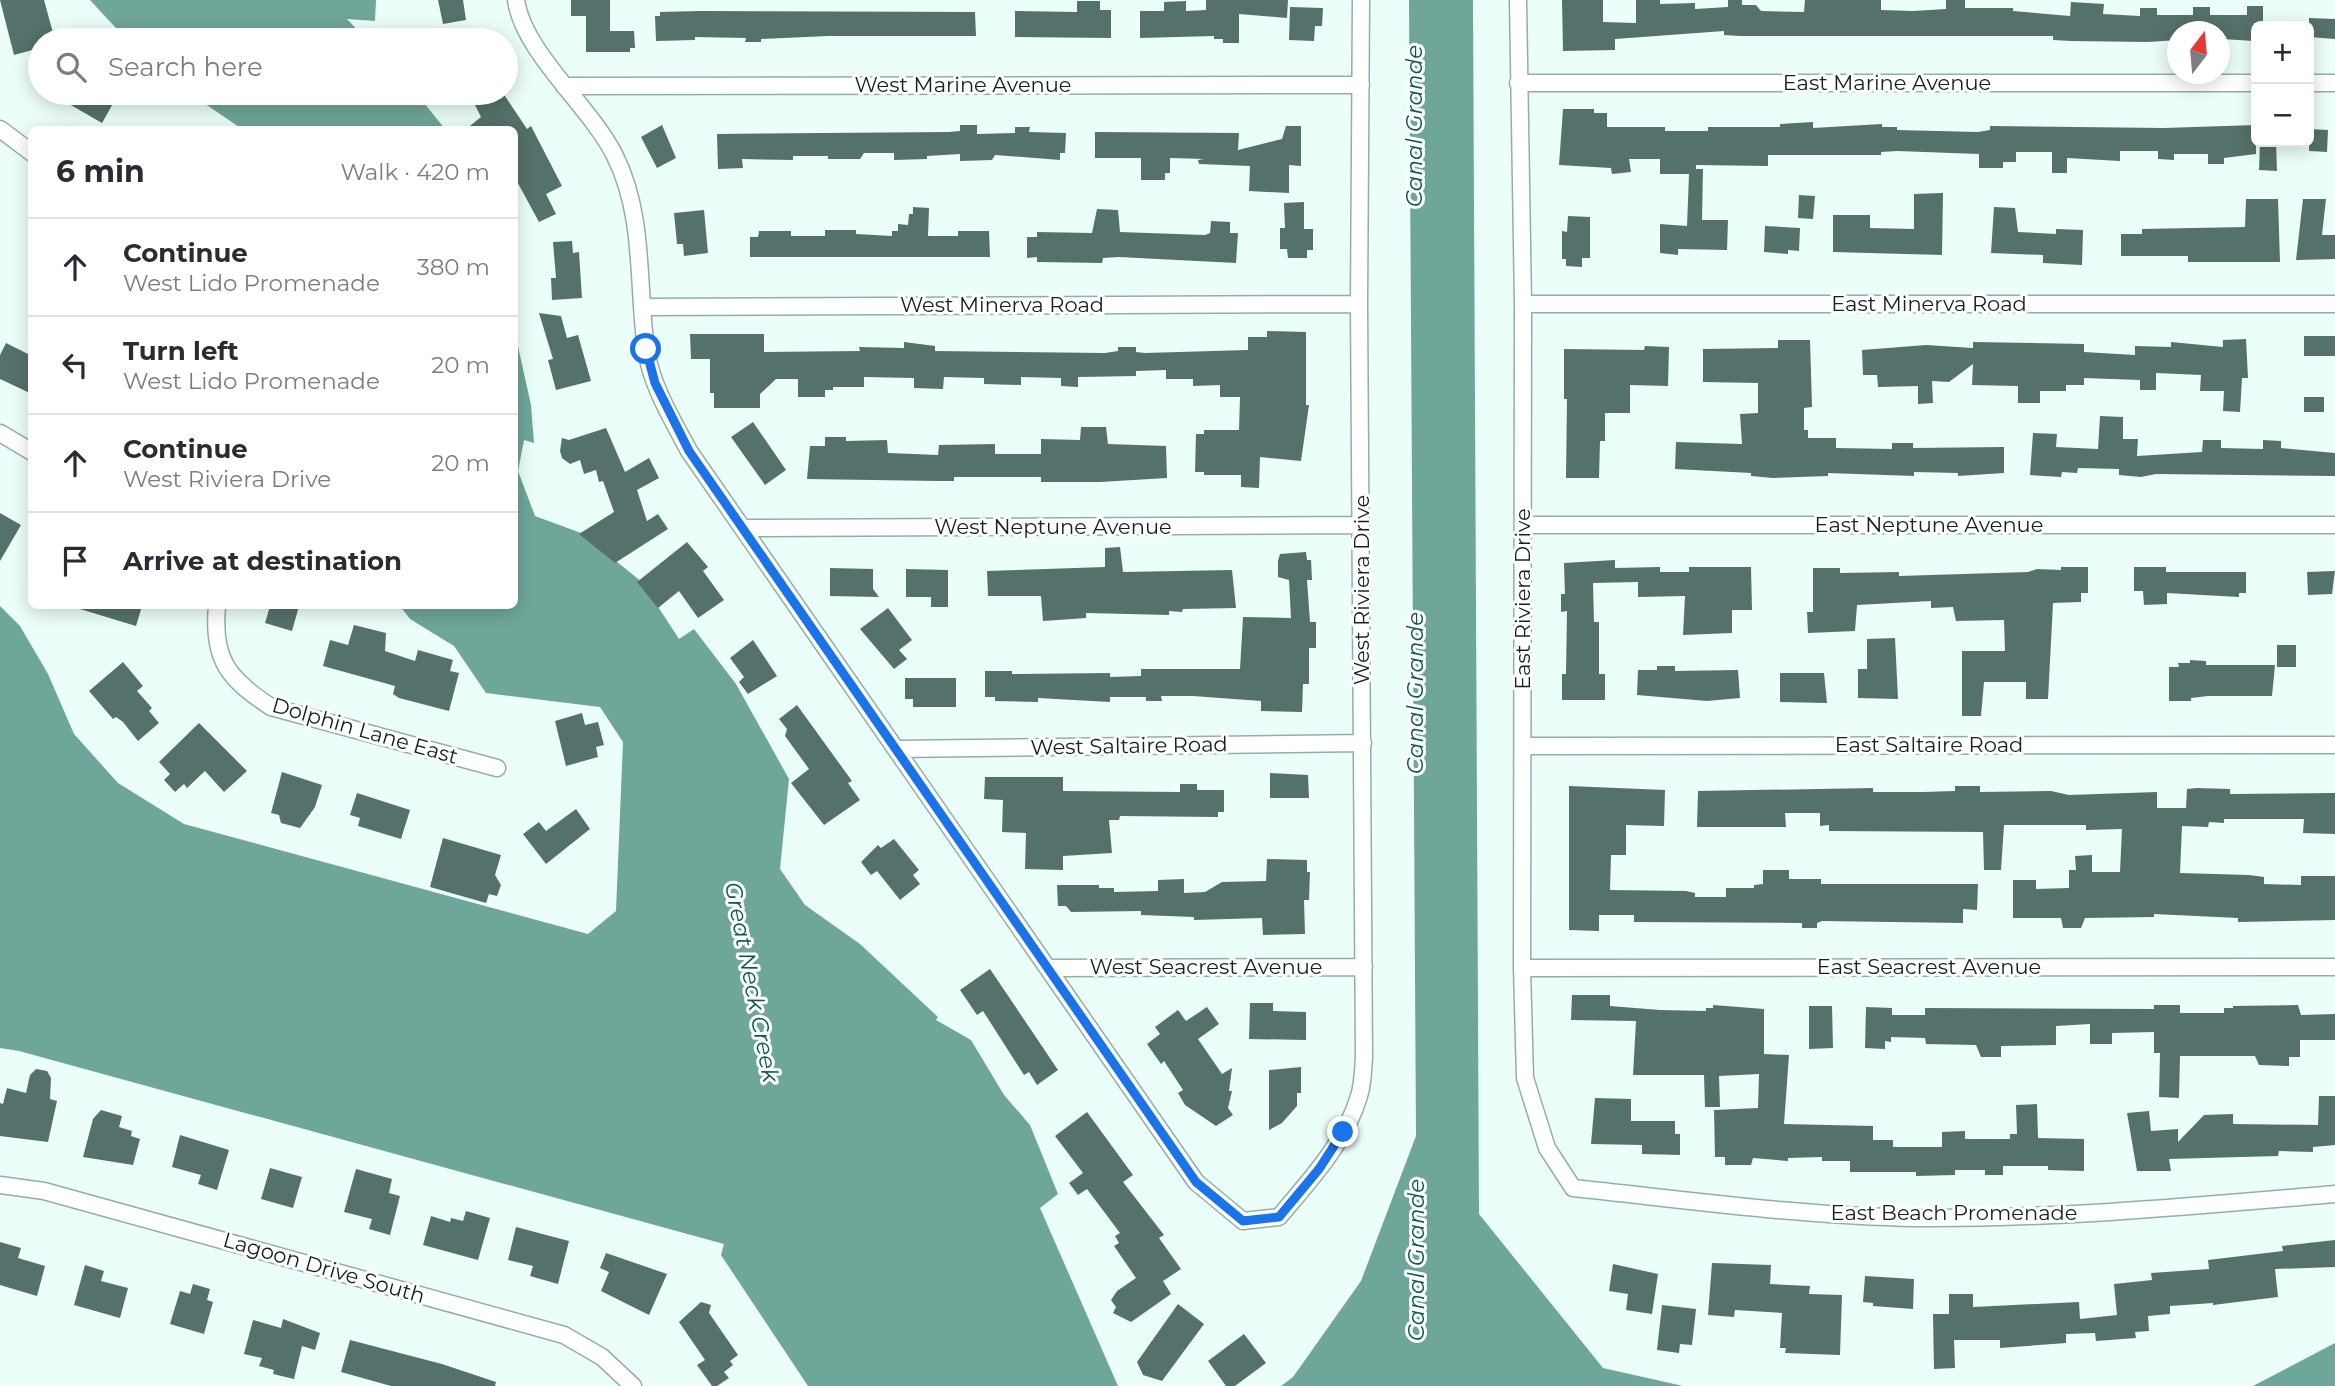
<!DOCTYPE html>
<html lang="en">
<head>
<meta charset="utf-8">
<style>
	:root { --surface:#fff; --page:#f2f2f3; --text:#2b2b33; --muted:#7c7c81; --line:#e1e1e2 }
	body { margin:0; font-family:Montserrat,sans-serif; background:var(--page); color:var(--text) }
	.controls { position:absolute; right:21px; top:21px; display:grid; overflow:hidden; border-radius:10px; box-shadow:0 4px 18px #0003 }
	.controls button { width:63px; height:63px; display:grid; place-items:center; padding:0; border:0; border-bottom:2px solid var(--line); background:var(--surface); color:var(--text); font:35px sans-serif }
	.compass { position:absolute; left:2167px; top:21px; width:63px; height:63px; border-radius:50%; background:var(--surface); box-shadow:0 4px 18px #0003; rotate:16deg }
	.stop { position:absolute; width:21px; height:21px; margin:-16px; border:5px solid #1a73e8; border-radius:50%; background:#fff }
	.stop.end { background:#1a73e8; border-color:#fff; box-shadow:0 2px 7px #0008 }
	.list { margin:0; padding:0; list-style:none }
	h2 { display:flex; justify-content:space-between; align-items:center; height:91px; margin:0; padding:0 28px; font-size:30px }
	h2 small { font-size:23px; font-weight:400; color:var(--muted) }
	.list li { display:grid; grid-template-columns:46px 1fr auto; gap:21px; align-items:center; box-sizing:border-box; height:98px; padding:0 28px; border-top:2px solid var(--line) }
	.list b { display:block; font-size:26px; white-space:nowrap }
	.list p { margin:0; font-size:23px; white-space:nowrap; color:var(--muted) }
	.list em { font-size:23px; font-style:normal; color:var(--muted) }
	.icon { flex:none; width:38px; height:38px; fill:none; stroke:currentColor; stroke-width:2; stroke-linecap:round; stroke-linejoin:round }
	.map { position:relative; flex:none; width:2335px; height:1386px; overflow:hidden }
	.search { position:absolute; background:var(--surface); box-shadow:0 4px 18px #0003; left:28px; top:28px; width:490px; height:77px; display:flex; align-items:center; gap:18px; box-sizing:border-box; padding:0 24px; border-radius:38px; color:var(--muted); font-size:26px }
	.panel { position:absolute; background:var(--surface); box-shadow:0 4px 18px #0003; left:28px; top:126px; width:490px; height:483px; border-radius:10px }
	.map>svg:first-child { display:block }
	.water { fill:#6fa69a }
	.building { fill:#55716b }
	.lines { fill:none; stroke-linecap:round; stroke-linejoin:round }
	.street-casing { stroke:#91afa8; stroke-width:19 }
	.street { stroke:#fff; stroke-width:16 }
	.route { stroke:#1a73e8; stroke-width:9 }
	.labels { text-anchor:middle; stroke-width:6; stroke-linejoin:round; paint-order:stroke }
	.street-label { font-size:21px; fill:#15211e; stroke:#fff }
	.water-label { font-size:23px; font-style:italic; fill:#0a5a4e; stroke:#fff }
</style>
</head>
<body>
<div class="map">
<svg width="2335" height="1386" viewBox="0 0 2335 1386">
	<rect width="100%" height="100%" fill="#ebfef9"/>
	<path class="water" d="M90,0H376L375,21L347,19L367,40H127Z
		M1409,0H1473L1479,1214L1603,1368L1683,1386H1281L1293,1377L1361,1281L1416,1136Z
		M189,93H416L445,129H242Z
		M515,333L531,405L534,443L524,440L518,471L535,516L581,533L642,582L679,639L694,629L736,684L789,779L780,869L805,905L860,944L938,1017L936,1020L971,1040L1004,1095L1030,1125L1058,1194L1040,1208L1118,1386H808L721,1255L724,1244L19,1051L0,1048V606L20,626L48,674L74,734L118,783L184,824L588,934L616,911L623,742L600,707L486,693L454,646L410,619L400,606H514Z
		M2335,1343V1386H2253Z"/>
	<path class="building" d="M0,0H44L55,40H40V48L14,55Z
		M438,0H463L466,20L443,24Z
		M571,0H610V31H634L635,48H630V52H586V16H571Z
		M1206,0H1288L1287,18L1239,14V43H1223V39H1214V36L1140,38V11H1164V2L1186,1V11L1206,10Z
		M1562,0H1603V22L1636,23V0H1660V4L1695,3V9L1728,7V0H1742V5H1756L1761,11L1804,12L1805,0H1881V10L1913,11L1946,9V0H1965V8H2013V11L2070,16L2071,2L2104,4L2103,14L2140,16V8H2157V15H2193V7H2210V15H2247V6H2263V23H2254V41L2222,39V32H2178V40L2148,42L2071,41L2053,40V36H1740L1724,35V31L1615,39V50L1563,51Z
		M1077,1H1100V10H1111V38L1015,37V11L1077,12Z
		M1290,7L1323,8L1322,26H1315L1314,41L1289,40Z
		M700,11L975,12L976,36H828L761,39V42H745L746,38L695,37V40L656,41L655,16H660V12Z
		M2309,18L2335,19V39L2309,37Z
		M50,93H103L115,100L102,123Z
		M469,93H503L527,129L531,126L562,186L546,194L556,214L539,222L514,176V130H465L481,117Z
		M1563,109H1594V113H1607V127H1665V131H1708V127H1780V124L1813,122V128L1882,124V127H1897V130L1978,132L1990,130V126L2164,128L2256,125V154L2224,158V164H2208V154H2174V160L2158,159V151H2120V161L2067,158V173H2052V152H2016V162H2003V168H1979V154L1897,151L1881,152V155H1768V166L1696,165V169H1703L1702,220H1728L1727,250L1678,249V255L1660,253V224L1687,226L1689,174H1660V159H1629L1631,172L1612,174L1611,168L1559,165Z
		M662,125L676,158L657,168L641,137Z
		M960,125H977V134L1015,133V127H1030L1029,132L1066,133L1065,153H1060V160L995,155L992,160L960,161V154L927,156V159L894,160V153H864L860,159H828V156H793V160L742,159L743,168L718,169L717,134L948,132L960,131Z
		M1286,126H1301V166L1289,165V193L1249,191L1250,166L1199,164L1198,160L1204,159L1170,158V173H1165V180H1141V158H1095V132L1239,133L1238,150L1282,139Z
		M2309,129L2328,130L2327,152L2309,151Z
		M2260,142H2276L2277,171L2259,170Z
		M1943,193L1942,255L1833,252V215H1870V228L1914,229V194Z
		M1799,195L1815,196L1813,219L1798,218Z
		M2246,199H2278L2280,262H2188V256H2121V234H2142V229L2245,227Z
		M2303,199H2326L2322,235H2335V259L2296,260Z
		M1304,202V229H1313V250H1307V258H1288L1287,249H1280V228H1285L1284,203Z
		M913,207L929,208L928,236H958V231H989L990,257H750V237H758L759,231H791V236H825V230H856V234L892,236V231H898V224L908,225L909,214H913Z
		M1994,207L2015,208L2018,232L2056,234V229L2083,230L2082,265L2043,263V255L1991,253Z
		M1097,209L1118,210L1120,232L1205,235L1210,233L1211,221L1230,222V233H1238L1236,263L1119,257L1103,258L1102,263L1037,262V257L1027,258V237H1037V232L1092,233Z
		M704,210L708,253L684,256L683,244H677L674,213Z
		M1568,216L1590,217V258H1582V267L1566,266V259H1562V231L1567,232Z
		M1765,226L1800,228L1799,251L1788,250V254L1764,252Z
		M572,241L573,253L579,252L582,298L552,300L551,278H556L553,242Z
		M539,313L561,316L567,338L578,335L591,381L556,390L548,360L553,359Z
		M1267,331L1306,332V405H1309L1301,461L1260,457L1259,488L1241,487V475H1204V472H1195L1196,434H1204V430H1239L1240,397H1220V385L1193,386V379H1166V370L1136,371V376L1078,377V387L1061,386V378L1021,377V385L984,384V378L944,377L943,389L914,388V378L864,377V387H833V390H825V397H798V379H776L760,394V408H714V393H710V359H691L690,334H764V352L860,351L859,347L904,348V342L935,346V351L1105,353L1118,351V347H1136V352L1145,353L1248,350V337H1267Z
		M2304,336H2335V356H2304Z
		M2246,339L2248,378H2242L2240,412L2223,411L2224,391H2200L2201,375L2156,373V390H2140V380L2084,378V385H2066V391H2040V403H2018V386L1972,385L1973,364L1949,382L1932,381L1933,403L1918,404V386L1878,387L1877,375H1863L1862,350L1926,345L1973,348V342L2084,344V352L2135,355V346L2171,347V342L2223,347V340Z
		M1778,340H1810L1812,407L1804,408V430H1808V438H1836V448L1892,449V443H1913V448L2004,447V473L1958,476V473L1914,472V476L1828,473V476L1773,478L1751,476V473L1675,469L1676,442L1742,444L1740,414L1758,413V383L1703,382V349L1778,348Z
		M6,343L32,356V394L0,379V355Z
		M1645,346L1669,347L1668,386L1630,385V413H1605V441H1600L1599,478H1566L1567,399H1564V349L1644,350Z
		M2304,397H2324V412H2304Z
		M2100,416L2123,417V439H2138L2137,456L2202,452L2203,440H2221V448L2263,449V440L2281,441V448L2335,453V476L2156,474L2141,477L2119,475V469L2078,468L2077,473L2062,472L2061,477L2030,475L2033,433L2057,434L2056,447L2098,449Z
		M753,422L786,470L765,485L731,437Z
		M1081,427H1106L1108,444L1166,446L1167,478L1100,482H1041V477H954V481H938L807,479L810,446H825V437H846V441L887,440L888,453L938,455L939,445L995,444V454H1041V439L1080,440Z
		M606,428L625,472L649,458L659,478L637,490L647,521L658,514L668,529L615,563L579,534L614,512L603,481L599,482L596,470L584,474L580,460L570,464L562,458L560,451L562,438L569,440Z
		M0,513L21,525L0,561Z
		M687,542L708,567L703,571L724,600L698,618L679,591L658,608L637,582Z
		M1120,547L1123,572L1232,570L1236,608L1183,609L1182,612L1169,611V615L1086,613V618L1043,621L1041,596H988L987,571L1105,567V548Z
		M1306,552L1307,560H1311L1312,580H1307L1310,622H1316V648H1309V684H1303L1302,712L1261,711V701L1193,696H1161L1162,701H1146V697H1110V702L1038,698V702L995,701V697H985V671H1012V674L1110,673V677L1141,676V669H1240L1243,617L1291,618L1289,580L1278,577V561L1280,554Z
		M1615,560V568L1660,567V572H1689V567H1751L1752,610H1732V633L1683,635L1685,596L1638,597V582L1593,583L1594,622H1599V674H1605V700H1562V674H1566L1567,611L1561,612V594H1565L1564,563Z
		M2061,567H2088V593H2081V602L2053,603L2048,699H2026V682H1984L1981,716H1962V651H2005L2004,620L1956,621L1953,607L1931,608V601L1857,605L1855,631L1808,633L1807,612H1813V568H1840V573L1899,572V576L2028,572L2037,569L2061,570Z
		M2134,567H2166V572H2246V593H2239V597L2167,593V604L2144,605L2143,591H2134Z
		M830,568L873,569V589L879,597L830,596Z
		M906,569L948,570V607H931V597H906Z
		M2335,571L2332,594L2308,595L2307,572Z
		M81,606H142L136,626L80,609Z
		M270,606H299L292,631L265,623Z
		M888,608L912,640L899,650L907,659L894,669L860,629Z
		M354,625L386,633L385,651L415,661L418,650L453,660L450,671L459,673L449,711L399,698L393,694L395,686L323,666L330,640L348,645Z
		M1895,638L1898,699L1858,698V669H1867V639Z
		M753,640L777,676L748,694L739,682L744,677L730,658Z
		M2277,645H2296V667H2277Z
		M2190,660L2206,661V665H2275L2272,696H2208L2191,698V701H2169V667H2179L2178,663H2190Z
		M123,662L143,686L137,691L152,708L149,711L159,723L138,741L123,722L116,717L113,719L89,691Z
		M1657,666H1675V671L1738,670L1740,698L1707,701L1637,695L1638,670H1657Z
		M1780,673H1824L1827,703L1780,702Z
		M905,678H956V707H913V699H905Z
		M797,705L852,781L848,783L860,800L824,825L791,783L809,769L785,736L787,729L779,719Z
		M582,713L585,725L598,722L604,745L596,747L598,757L566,766L555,721Z
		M199,723L247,771L224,792L205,771L187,788L184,784L175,792L164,780L170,774L159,762Z
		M282,772L322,785L315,807L300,828L281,823L279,815L271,813Z
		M1270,773L1308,775L1309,798H1270Z
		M985,777H1063V791L1180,792V784H1197V790H1224V812H1218V817L1120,816L1119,820H1109L1112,853L1063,856V870L1025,869L1026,833L1002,832L1003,800L984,799Z
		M1569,786L1665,790L1664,826L1626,825V855H1611L1610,890L1686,891L1695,893V897H1726V888H1754V885L1763,884V870H1789V879H1821V884H1978L1977,910L1963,909V923L1822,921L1817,923V928H1802V923L1634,922V915H1599V931L1569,930Z
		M1955,786H1980V792L2051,791L2069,795L2157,792V808H2186L2187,789L2197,788L2230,789V794L2335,793V834L2303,833L2304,819H2224V823L2209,822L2208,827L2182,826L2180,873L2249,875L2264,877V884L2301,885V876H2335V920L2238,922V918L2154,914V917L2085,918L2081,928H2063L2061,918H2013V880H2036V889L2069,888V870H2076L2075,856L2092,855V872H2120L2122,829L2086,830V825H2004L2001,870H1984L1983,832L1829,831V825L1820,826V813H1785L1786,827H1697L1698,791L1873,788V792H1923L1955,791Z
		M357,793L410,810L401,839L358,826L360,818L350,815Z
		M576,809L590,829L546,864L523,834L539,822L546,831Z
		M443,838L501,855L495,875L501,885L497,896L489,894L486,903L430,887Z
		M894,839L919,870L913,875L920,884L900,900L877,871L871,875L861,862L878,845L881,848Z
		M1267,859L1307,860V872H1310L1309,900H1304L1305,934L1263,935L1262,918L1194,920V917L1141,915V911L1071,912L1066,906H1058L1057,885H1099V888H1114V892L1158,891V880L1184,879V893L1205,892L1222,882L1266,881Z
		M990,969L1058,1070L1037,1085L1029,1072L1024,1075L983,1011L977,1015L960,990Z
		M1572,995H1610V1006L1660,1010L1706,1011V1008H1713V1005L1764,1009V1054L1789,1055L1784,1124L1873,1126V1140H1893V1147H1942V1132L1965,1131V1139H2010V1134H2017L2016,1105L2037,1104L2038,1138L2084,1139V1171L2048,1170V1166H2003V1175H1985V1170H1955V1175L1916,1176V1172H1850V1161H1822V1157L1788,1158V1161L1753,1158L1751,1165H1725V1157H1715L1714,1110L1758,1108L1759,1074L1719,1076L1720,1107H1705L1704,1075H1633L1636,1021L1571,1020Z
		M1250,1003H1273V1011L1306,1012V1040L1249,1039Z
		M2154,1005H2180V1013H2224V1008H2233V1006L2298,1005L2301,1015L2335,1014V1040H2300V1057H2289V1066L2259,1065L2255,1056H2180L2179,1098L2159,1097L2160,1053H2154V1032L2112,1033V1044H2090V1024L2056,1026V1045L2001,1046V1057H1981L1976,1045L1926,1044L1925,1038L1891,1037V1042L1885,1041V1049L1865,1048L1866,1007L1892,1008V1015H1925V1008L2154,1009Z
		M1809,1006H1832L1833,1048L1809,1049Z
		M1207,1007L1219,1024L1198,1039L1222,1074L1232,1068L1229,1091H1232L1228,1108L1233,1115L1216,1126L1185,1105L1178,1093L1183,1090L1164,1061L1161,1064L1147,1044L1160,1034L1155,1027L1178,1010L1186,1021Z
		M1301,1067V1093H1297V1106L1282,1123L1269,1130V1070Z
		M36,1069L47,1071L51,1078L50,1099L57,1101L48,1142L0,1136V1103L3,1104L7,1088L26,1093L30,1075Z
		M2319,1096H2335V1145L2313,1147V1152L2279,1151L2278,1156L2169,1159L2171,1171H2137L2127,1113L2149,1111L2151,1131L2178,1129V1142L2204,1115L2233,1114V1124L2318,1125Z
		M1595,1098L1631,1099V1121H1675V1134H1680V1155L1642,1154V1145L1591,1144Z
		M101,1110L122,1116L119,1127L132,1131L131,1136L140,1139L133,1165L83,1157L93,1119Z
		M1087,1112L1133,1175L1123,1182L1164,1235L1159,1238L1181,1269L1163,1281L1171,1294L1131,1322L1113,1313L1116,1307L1111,1300L1117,1291L1136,1278L1114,1246L1119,1243L1115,1236L1120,1233L1087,1189L1078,1195L1069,1183L1083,1173L1055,1136Z
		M180,1135L229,1150L217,1190L198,1184L201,1175L172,1167Z
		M270,1168L302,1177L293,1208L261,1199Z
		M356,1169L392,1179L389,1193L400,1196L390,1235L369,1229L372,1219L344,1212Z
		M466,1211L490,1218L478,1260L423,1245L431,1216L450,1222L451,1218L463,1221Z
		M516,1227L569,1241L558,1284L530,1276L533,1266L508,1260Z
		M2335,1240V1267L2275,1269L2278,1297L2213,1305V1303L2170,1306V1314L2148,1316L2149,1331L2135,1332L2136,1338L2096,1341L2095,1333L2066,1334V1343L2000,1348V1340H1954L1955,1368L1934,1369L1933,1314H1949V1294H1973V1307L2079,1302L2080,1319L2117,1315L2114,1284L2152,1280L2151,1273L2209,1269L2208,1260L2283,1251L2282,1246Z
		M0,1242L21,1248L18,1258L45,1266L37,1296L0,1285Z
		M606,1253L667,1274L649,1315L601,1291L609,1272L600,1268Z
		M1712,1263L1771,1265L1770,1284L1810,1286L1809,1294L1842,1295L1840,1355L1785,1353L1786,1348H1780L1782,1313L1735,1310L1734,1317L1708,1315Z
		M1613,1264L1658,1274L1652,1314L1626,1310L1628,1294L1609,1291Z
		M85,1265L104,1271L101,1281L128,1288L120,1318L74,1305Z
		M1865,1276L1914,1279L1913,1309L1873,1306V1303L1863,1302Z
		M193,1284L210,1289L207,1300L213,1302L204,1334L170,1324L180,1291L190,1294Z
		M701,1302L711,1305L709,1313L738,1355L730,1361L733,1365L724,1372L729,1378L717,1386H712L697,1365L705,1360L679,1322Z
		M1178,1304L1204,1324L1162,1381L1143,1375L1137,1362Z
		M1662,1305L1696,1309L1692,1345L1680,1344L1679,1353L1657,1350Z
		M283,1319L320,1333L315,1350L302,1346L294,1379L273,1374L274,1370L259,1366L262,1358L244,1354L253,1320L281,1328Z
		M1244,1334L1266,1363L1235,1386H1226L1208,1361Z
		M350,1340L442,1364L496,1382L495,1386H391L341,1372Z"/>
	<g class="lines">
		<defs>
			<path id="street" d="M516,0C523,52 591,107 615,156C645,216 637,284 646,349C651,385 672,419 689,451L1196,1182L1243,1221L1279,1217C1309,1181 1346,1142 1359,1096C1363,1084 1363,1070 1364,1058L1359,304L1361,0
				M1518,0L1523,304L1522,968L1525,1078L1547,1148L1573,1188C1687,1200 1802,1216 1917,1218C2057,1219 2195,1206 2335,1194
				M1518,83H2256
				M2309,83H2335
				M564,86L1361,85
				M0,129L32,153
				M1523,304H2335
				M644,307L1359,304
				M0,433L32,452
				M1523,525H2335
				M745,528L1361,525
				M217,606C212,659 228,679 271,707L497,768
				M1523,746L2335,745
				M896,749L1363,743
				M1048,968L1364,967
				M1522,968L2335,967
				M0,1185L44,1191L564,1335L602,1357L633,1386"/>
		</defs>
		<use href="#street" class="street-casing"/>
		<use href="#street" class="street"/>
	</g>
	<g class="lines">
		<path class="route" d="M646,349L655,383L689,451L1196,1182L1243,1221L1279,1217L1319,1169L1343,1132"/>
	</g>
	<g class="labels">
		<g class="street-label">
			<text x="1887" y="90">East Marine Avenue</text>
			<text x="963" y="92">West Marine Avenue</text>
			<text x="1929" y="311">East Minerva Road</text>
			<text x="1002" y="312">West Minerva Road</text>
			<text x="1929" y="532">East Neptune Avenue</text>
			<text x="1053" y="534">West Neptune Avenue</text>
			<text transform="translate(1362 590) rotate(-90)" y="7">West Riviera Drive</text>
			<text transform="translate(1523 599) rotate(-90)" y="7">East Riviera Drive</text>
			<text transform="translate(365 731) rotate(16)" y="7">Dolphin Lane East</text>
			<text x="1929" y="752">East Saltaire Road</text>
			<text transform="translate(1129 746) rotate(-1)" y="7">West Saltaire Road</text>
			<text x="1206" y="974">West Seacrest Avenue</text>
			<text x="1929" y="974">East Seacrest Avenue</text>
			<text x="1954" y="1220">East Beach Promenade</text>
			<text transform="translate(324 1268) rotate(16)" y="7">Lagoon Drive South</text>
		</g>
		<g class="water-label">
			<text transform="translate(1414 126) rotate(-90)" y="8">Canal Grande</text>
			<text transform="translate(1415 693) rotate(-90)" y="8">Canal Grande</text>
			<text transform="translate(752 982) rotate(79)" y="8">Great Neck Creek</text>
			<text transform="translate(1416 1260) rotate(-90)" y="8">Canal Grande</text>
		</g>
	</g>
</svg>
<div class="controls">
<button>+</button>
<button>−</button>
</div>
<svg class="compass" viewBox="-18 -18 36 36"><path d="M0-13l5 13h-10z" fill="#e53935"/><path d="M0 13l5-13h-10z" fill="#7c7c81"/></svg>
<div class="stop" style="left:646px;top:349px"></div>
<div class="stop end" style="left:1343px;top:1132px"></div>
<div class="search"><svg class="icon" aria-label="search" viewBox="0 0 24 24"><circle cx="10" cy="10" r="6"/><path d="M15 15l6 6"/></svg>Search here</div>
<section class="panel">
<h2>6 min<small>Walk · 420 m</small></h2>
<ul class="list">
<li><svg class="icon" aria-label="ahead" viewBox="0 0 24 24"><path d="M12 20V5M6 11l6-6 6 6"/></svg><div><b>Continue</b><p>West Lido Promenade</p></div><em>380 m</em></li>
<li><svg class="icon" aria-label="left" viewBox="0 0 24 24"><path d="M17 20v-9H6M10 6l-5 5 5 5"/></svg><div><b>Turn left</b><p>West Lido Promenade</p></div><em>20 m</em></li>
<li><svg class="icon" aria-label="ahead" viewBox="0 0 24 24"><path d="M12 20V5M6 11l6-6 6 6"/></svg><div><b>Continue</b><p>West Riviera Drive</p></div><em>20 m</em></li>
<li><svg class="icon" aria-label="arrive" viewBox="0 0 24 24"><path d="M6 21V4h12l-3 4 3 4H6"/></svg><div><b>Arrive at destination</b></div></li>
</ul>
</section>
</div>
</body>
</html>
